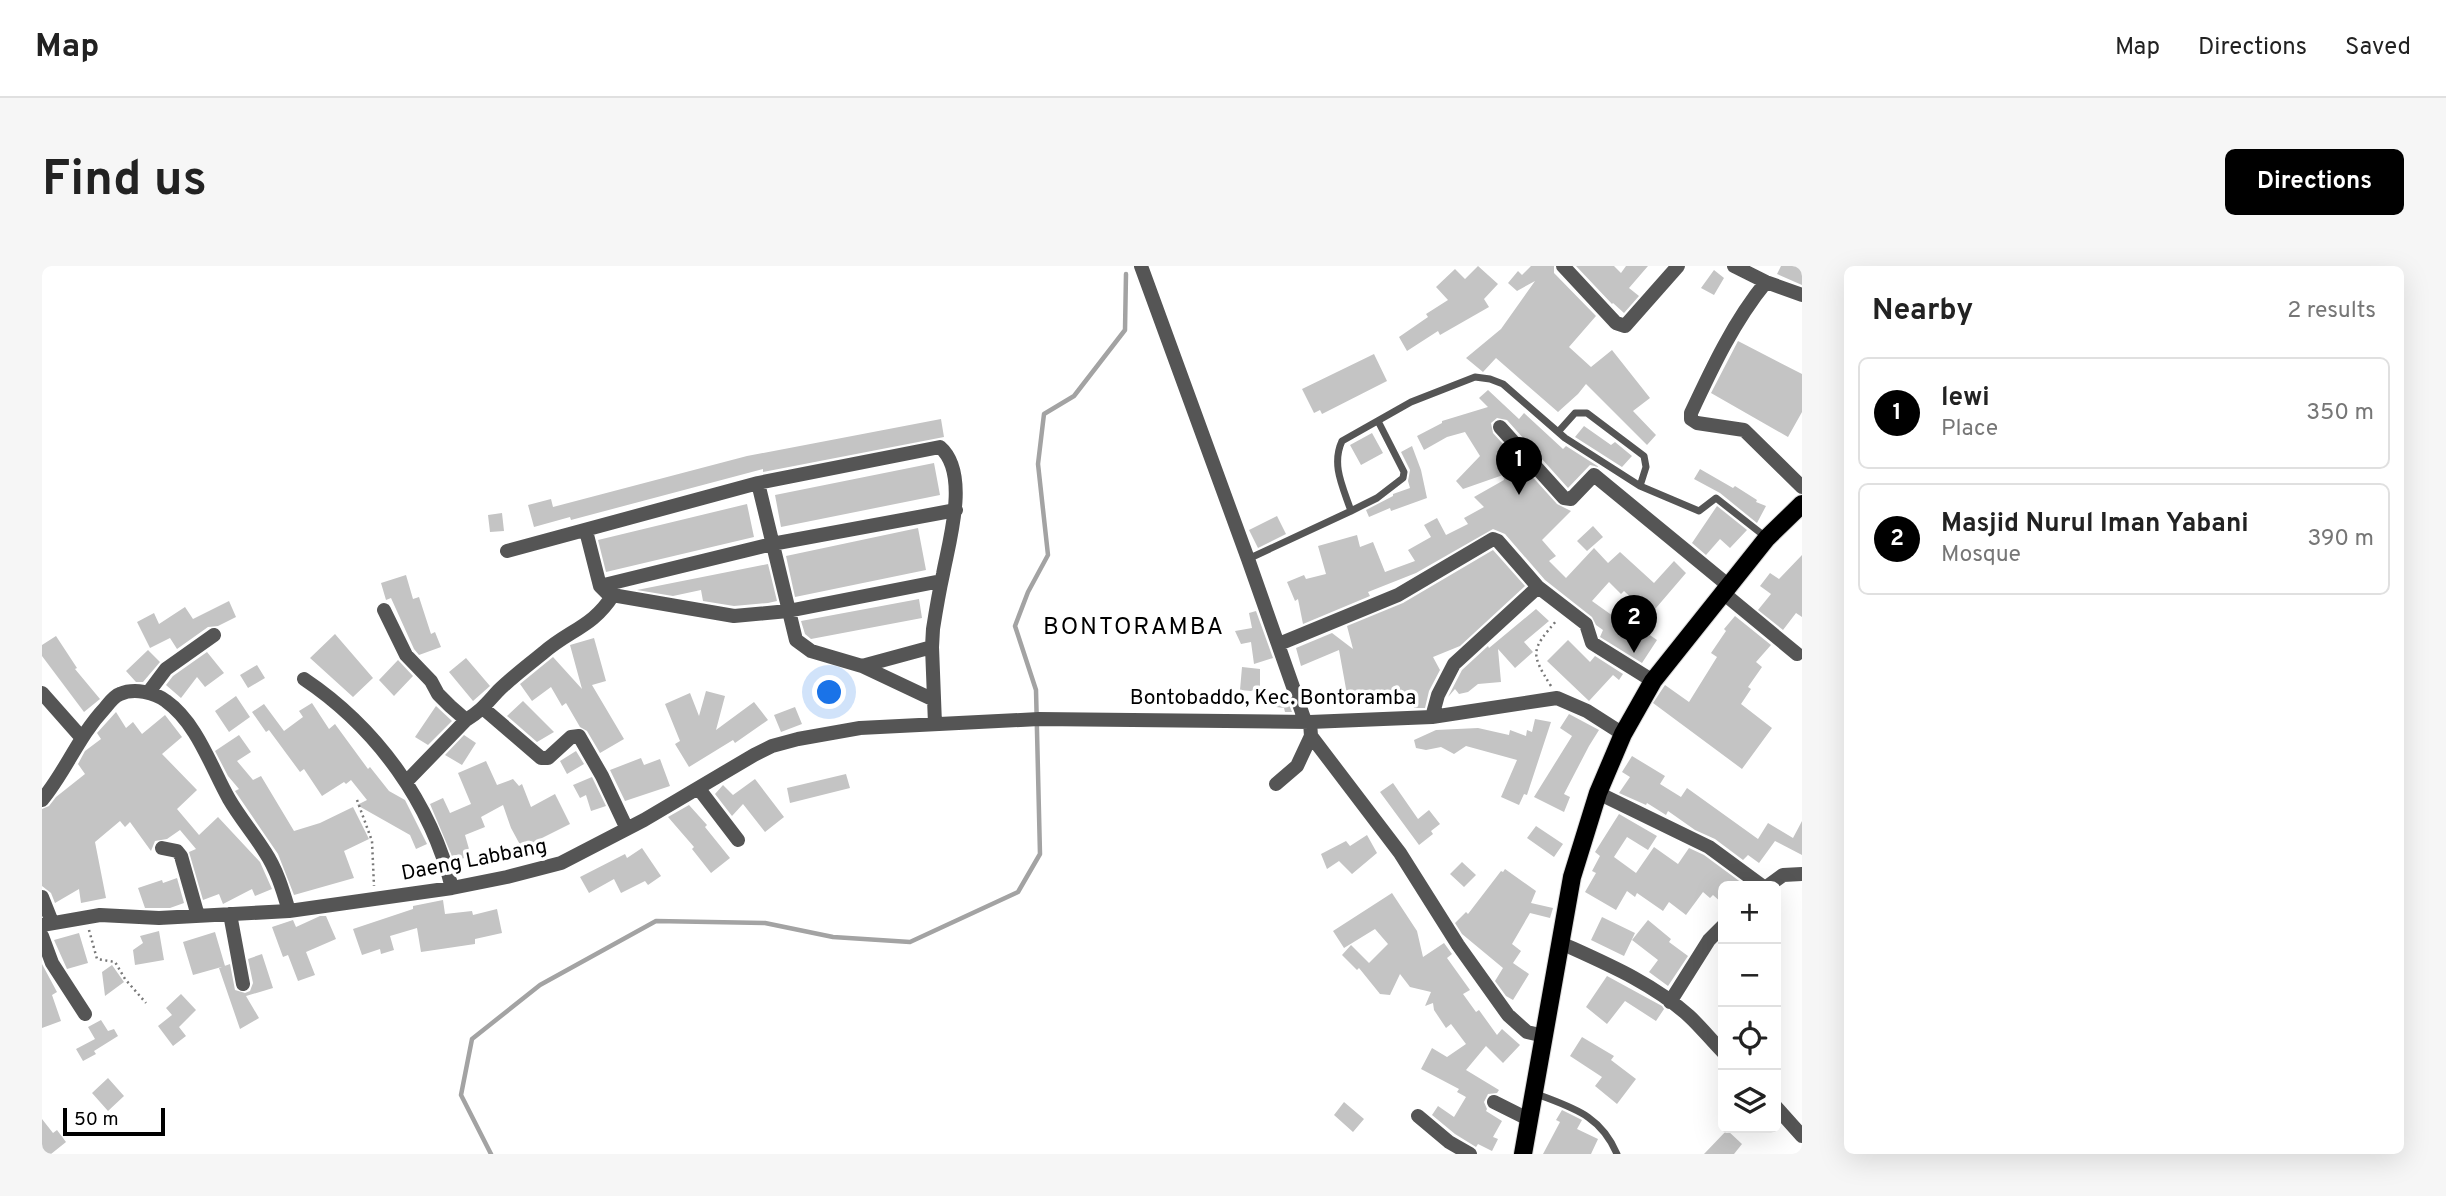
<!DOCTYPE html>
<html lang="en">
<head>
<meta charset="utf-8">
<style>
	:root { --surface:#fff; --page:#f6f6f6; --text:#222; --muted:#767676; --line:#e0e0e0; --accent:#000 }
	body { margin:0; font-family:Overpass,sans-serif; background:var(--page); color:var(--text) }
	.controls { position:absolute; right:21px; bottom:21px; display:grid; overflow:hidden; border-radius:10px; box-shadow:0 7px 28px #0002 }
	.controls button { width:63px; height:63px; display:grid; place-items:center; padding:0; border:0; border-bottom:2px solid var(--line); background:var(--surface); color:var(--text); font:35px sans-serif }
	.scale { position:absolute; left:21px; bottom:18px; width:102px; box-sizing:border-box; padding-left:7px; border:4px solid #000; border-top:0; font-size:19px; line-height:24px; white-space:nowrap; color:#000; -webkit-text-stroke:5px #fff; paint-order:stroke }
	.you { position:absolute; left:788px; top:427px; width:24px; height:24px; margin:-18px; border:5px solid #fff; border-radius:50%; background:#1a73e8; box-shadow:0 0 0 10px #1a73e833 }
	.badge { display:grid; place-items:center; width:46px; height:46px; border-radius:50%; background:var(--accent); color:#fff; font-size:23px; font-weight:700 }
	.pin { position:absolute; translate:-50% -58px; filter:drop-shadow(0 2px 4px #0008) }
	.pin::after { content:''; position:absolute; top:37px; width:24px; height:21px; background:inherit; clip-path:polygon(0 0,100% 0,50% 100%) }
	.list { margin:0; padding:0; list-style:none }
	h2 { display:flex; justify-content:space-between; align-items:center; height:91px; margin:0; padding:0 28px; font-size:30px }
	h2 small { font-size:23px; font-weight:400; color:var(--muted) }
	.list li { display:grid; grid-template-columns:46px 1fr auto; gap:21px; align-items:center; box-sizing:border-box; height:112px; margin:0 14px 14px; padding:0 14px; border:2px solid var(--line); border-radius:10px }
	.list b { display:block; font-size:26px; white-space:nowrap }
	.list p { margin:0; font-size:23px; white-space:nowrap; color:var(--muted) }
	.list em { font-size:23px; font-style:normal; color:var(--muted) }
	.icon { flex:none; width:38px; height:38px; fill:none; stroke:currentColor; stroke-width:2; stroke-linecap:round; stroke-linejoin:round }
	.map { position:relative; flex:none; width:1760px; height:888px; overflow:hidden; border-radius:10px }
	header { display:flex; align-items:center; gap:42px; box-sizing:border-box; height:98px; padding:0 35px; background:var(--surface); border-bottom:2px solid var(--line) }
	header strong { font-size:33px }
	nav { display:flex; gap:38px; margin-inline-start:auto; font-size:24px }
	.intro { display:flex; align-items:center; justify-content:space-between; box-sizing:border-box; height:168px; padding:0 42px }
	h1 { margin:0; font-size:49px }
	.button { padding:18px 32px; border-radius:10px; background:var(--accent); color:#fff; font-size:24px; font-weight:700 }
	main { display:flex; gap:42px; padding:0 42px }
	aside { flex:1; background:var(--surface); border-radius:10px; box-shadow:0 7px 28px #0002 }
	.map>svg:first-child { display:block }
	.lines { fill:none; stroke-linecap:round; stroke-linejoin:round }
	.stream { stroke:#a3a3a3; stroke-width:4.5 }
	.building { fill:#c4c4c4 }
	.primary-casing { stroke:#dbdbdb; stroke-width:20 }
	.path { stroke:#777; stroke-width:2.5; stroke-dasharray:2 3.5; stroke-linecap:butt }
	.lane { stroke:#555; stroke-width:7 }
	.street { stroke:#555; stroke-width:14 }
	.primary { stroke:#000; stroke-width:18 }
	.labels { text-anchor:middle; stroke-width:7; stroke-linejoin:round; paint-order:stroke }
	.street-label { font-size:21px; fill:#000; stroke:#fff }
	.quarter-label { font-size:24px; letter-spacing:2px; fill:#000; stroke:#fff }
</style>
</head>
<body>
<header>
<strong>Map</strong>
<nav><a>Map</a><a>Directions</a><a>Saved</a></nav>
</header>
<div class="intro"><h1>Find us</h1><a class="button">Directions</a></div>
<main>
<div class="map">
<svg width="1760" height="888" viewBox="0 0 1760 888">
	<rect width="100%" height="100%" fill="#fff"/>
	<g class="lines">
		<path class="stream" d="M449,888L419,829L430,773L498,719L614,655L723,657L791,671L868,676L976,626L998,588L994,424L973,360L986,326L1006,289L996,198L1002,148L1032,130L1083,64L1084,8"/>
	</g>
	<path class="building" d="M1436,0L1456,18L1442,33L1447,41L1398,69L1396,65L1365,85L1357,71L1386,51L1384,48L1406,34L1394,21L1413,3L1423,13Z
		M1489,0H1512V7L1554,50L1527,81L1549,101L1570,84L1608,132L1591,145L1614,169L1605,179L1544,118L1536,128L1516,146L1454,92L1441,106L1424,92L1459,63L1493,15L1475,25L1466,17L1476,5L1480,9Z
		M1534,0H1572L1579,7L1584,0H1606L1587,22L1597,30L1582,47L1571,37L1570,38Z
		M1739,0H1760V19L1735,8Z
		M1672,4L1682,12L1672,29L1659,22Z
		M1696,75L1760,108V146L1746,171L1669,127Z
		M1332,88L1345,115L1280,148L1278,144L1272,147L1260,123Z
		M1446,124L1477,153L1482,147L1521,183L1524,180L1557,201L1548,199L1526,222L1465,154L1455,152L1449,157L1451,167L1515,238L1529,245L1500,274L1514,290L1507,295L1524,312L1552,282L1566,297L1578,286L1612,317L1632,295L1644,307L1608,349L1582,325L1579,328L1567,316L1550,335L1571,350L1574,346L1615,374L1600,397L1558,371L1561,364L1554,359L1550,351L1503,314L1463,268L1451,263L1374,307L1326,326L1328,330L1261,358L1256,333L1253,335L1245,316L1262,309L1264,313L1284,308L1276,280L1315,269L1318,281L1331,276L1343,306L1373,295L1366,284L1389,271L1382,259L1395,252L1404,269L1426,258L1422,252L1442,241L1432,231L1462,214L1461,209L1421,223L1414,215L1438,190L1423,166L1405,171L1382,184L1375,170L1400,157V155L1446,141L1437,132Z
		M899,153L902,171L721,206V203L529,254L528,251L492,261L486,239L509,233L511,241L705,190Z
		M1542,160L1569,179L1573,176L1590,190L1580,201L1533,171Z
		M1330,167L1341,187L1319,199L1308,179Z
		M1370,180L1379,204L1385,232L1349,245L1348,242L1327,251L1324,244L1351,230V228L1368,222L1366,215L1368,204L1359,186Z
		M892,197L898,229L739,261L733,229Z
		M1658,203L1691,222L1693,220L1715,234L1714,236L1724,240L1715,257L1678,227L1652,213Z
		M705,238L712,271L564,306L556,274Z
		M1675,240L1705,264L1688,282L1678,273L1664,289L1650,277Z
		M460,247L462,265L448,266L446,249Z
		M1235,250L1244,268L1216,282L1207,264Z
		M1551,260L1561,271L1545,285L1535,275Z
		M876,262L884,304L753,331L744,290Z
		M1451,284L1483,320L1418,380L1391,391L1398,404L1387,425L1383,442H1372L1371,434L1367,432V428H1335V431L1306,434L1297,384L1259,400L1254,382L1290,367L1311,383L1305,360L1361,337Z
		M1760,289V351L1754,347L1741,364L1716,344L1729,328L1718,320L1728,307L1737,313Z
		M726,298L735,335L726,337L692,340L661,335L659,324L631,330L595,324Z
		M364,309L371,333L377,331L389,368L393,366L399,381L377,389L372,383L349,332L344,334L339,317Z
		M877,333L880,352L769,373L763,368L759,355Z
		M187,335L194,351L176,360L166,361L135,383L128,372L108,382L95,356L112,347L117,358L143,341L151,353Z
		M1494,343L1507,355L1482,376L1491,386L1473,402L1456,383L1459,416L1436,418L1426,426L1417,428L1413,423L1406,431L1420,404L1446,380L1447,382Z
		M1214,345L1231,392L1212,398L1209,376L1199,378L1193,365L1210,362L1207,347Z
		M1693,350L1729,379L1714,396L1720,401L1706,421L1709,423L1699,438L1730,462L1700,503L1611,437L1623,419L1647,436L1675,391L1669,387L1684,365L1682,363Z
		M293,368L331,412L311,431L268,392Z
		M14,370L35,402L33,403L58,433L42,446L0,390V379Z
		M552,372L564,415L550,419L582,473L558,487L545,465L538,461L524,437L520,440L509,421L490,435L478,418L511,391L540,423L528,379Z
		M1526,374L1548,396L1553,390L1581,408L1577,414L1571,409L1547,435L1505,395Z
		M106,384L118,396L101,416H94L84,405Z
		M165,386L182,407L163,421L155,411L139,432L124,419L131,410Z
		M424,392L448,420L431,435L407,406Z
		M356,394L371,410L352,430L337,414Z
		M215,399L223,412L206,422L198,409Z
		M1200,401L1218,403V421L1209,425L1198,424Z
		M664,425L683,430L674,464L712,436L726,454L693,477L691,474L647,501L633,478L638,475L623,438L648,427L657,450Z
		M1242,426L1250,446H1243L1242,442L1212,438L1242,430Z
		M194,430L208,451L187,466L173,445Z
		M481,435L512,466L495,476L465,450Z
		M270,437L287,463L293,458L326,503L328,501L347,525L363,534L385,578L374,583L368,569L315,539L325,534L309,514L304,518L302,516L280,530L262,503L258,506L227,464L224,466L210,446L222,438L242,465L261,451L257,445Z
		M394,440L410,455L386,479L373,471Z
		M753,441L760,458L739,466L732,449Z
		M74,446L84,462L91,456L100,468L123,449L140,471L120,488L155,524L135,543L157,569L176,551L218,596L230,623L213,630L210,623L181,638L177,628L161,634L147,586L154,583L138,564L125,573L113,575L109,585L88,556L83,561L78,555L53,576L64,632L39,637L37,623L13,637L9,627L0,620V543L7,540L14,531L43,508L36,498L43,485L59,473L55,467Z
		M1527,448L1557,464L1547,480L1522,528L1528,531L1522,546L1492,531L1530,470L1518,462Z
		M1493,453L1509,456L1485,529L1482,528L1477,539L1459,531L1475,494L1424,480L1412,488L1399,481L1384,484L1374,482L1372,474L1394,464L1436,462L1467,469L1468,464L1484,470L1485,464L1490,466Z
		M197,469L209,486L195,495L211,514L219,510L252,565L278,557L311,541L327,573L302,585L312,612L252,629L236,588L195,528L193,525L197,523L186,510L173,485Z
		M422,469L434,477L420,499L403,489Z
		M534,485L542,498L525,508L518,495Z
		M1590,490L1623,510L1618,518L1639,531L1645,522L1716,573L1726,557L1751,572L1760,555V589L1733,575L1717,597L1706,589L1701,594L1673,573L1653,564L1626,545L1624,549L1605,537L1604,539L1577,527L1588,511L1580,506Z
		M599,492L602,499L618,493L628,520L583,535L568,504Z
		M444,495L455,519L471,513L477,520L480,518L489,541L513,528L528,558L496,574L498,577L482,586L469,562L461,539L439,551L443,561L423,569L429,590L412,595L388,538L401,532L408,547L429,538L416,507Z
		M804,508L808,522L748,537L745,522Z
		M550,511L564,540L549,545L544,529L538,532L531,519Z
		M713,513L742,551L723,566L701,538L690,550L673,528L681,519L691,529Z
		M1351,517L1376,553L1387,544L1398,558L1389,565L1391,568L1377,579L1338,526Z
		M647,539L665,559L663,561L688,592L669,607L650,583L652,581L626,551Z
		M1577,548L1615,570L1606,584L1585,571L1572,591L1594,607L1612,581L1636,598L1647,582L1662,589L1704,620H1681V638L1671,629L1668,632L1661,626L1644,649L1627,636L1621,645L1595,627L1593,631L1585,625L1574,644L1543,626L1554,607L1550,605L1558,590L1553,586Z
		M1494,560L1521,578L1512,591L1485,572Z
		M1325,569L1335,587L1310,608L1297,595L1285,603L1279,588L1304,575L1308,580Z
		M600,582L619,610L606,619L603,615L579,627L572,613L547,627L538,611L583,588L585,592Z
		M1420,596L1434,609L1422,621L1408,608Z
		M1463,603L1494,625L1489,637L1511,642L1508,652L1488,647L1470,678L1479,685L1471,697L1487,708L1471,734L1464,730L1453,715L1461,702L1420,668L1413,657L1424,646L1426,648L1459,605L1461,606Z
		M135,612L142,637L128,642H103L96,622L120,614L121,617Z
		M1350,627L1375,665L1381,691L1402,677L1410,688L1405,692L1428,724L1421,728L1434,746L1437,744L1455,769L1460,763L1478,779L1461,797L1444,780L1424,804L1457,824L1455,827L1446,828L1442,836L1445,843L1444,845L1460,855L1451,871L1456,873L1450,885L1436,878L1434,881L1413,868L1390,849L1396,840L1412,851L1424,831L1415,826L1417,823L1379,803L1390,782L1405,791L1424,778L1409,758L1404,762L1392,744L1391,737L1383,740L1389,726L1368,721L1358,708L1348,729L1338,728L1317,702L1315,704L1300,689L1309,679L1327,697L1346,678L1333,663L1302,682L1291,665Z
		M401,634L403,648L430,645L431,649L455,643L460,667L433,673V678L379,686L375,662L348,670L352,684L339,688L338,683L320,689L311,663L371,643V640Z
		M278,650H284L294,673L264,686L273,709L256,715L246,689L241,691L230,661L251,654L254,661Z
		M1560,651L1593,667L1582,690L1549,674Z
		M1606,654L1629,673L1627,676L1646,690L1626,720L1607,706L1616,694L1590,674Z
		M117,665L122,694L93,699L91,684L101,677L98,670Z
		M173,666L183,700L151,709L141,676Z
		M37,667L46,697L25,703L12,674Z
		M220,688L231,722L204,730L217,752L198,763L177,702L188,698L193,724L203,727L208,725L211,717L206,693Z
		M0,698L15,726L10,729L19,755L0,762Z
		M70,699L82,716L63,730L60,706Z
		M1565,710L1620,740L1622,743L1614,755L1583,735L1565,758L1544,741Z
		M139,728L154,744L137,761L144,770L131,780L116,760L130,749L124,742Z
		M59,754L66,765L72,763L76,770L52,785L54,788L41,795L34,783L53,773L46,761Z
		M1540,771L1572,790L1569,794L1594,813L1575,838L1553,820L1560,811L1528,790Z
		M66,812L82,830L66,845L50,827Z
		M1302,836L1322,853L1311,866L1292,849Z
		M1520,844L1540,854L1535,863L1556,873L1549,888H1501L1518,856L1514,854Z
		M0,853L11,867L15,864L24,876L9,888H3L0,884Z
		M1685,864L1700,878L1692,888H1662Z"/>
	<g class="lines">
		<defs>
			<path id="primary" d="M1481,888L1530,611L1556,527L1581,468L1611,415L1725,272L1760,238"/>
		</defs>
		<use href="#primary" class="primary-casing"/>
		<path class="path" d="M1509,420C1488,387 1489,384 1515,354
			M315,534L330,575L332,620
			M47,664L55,693L73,696L83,713L104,737"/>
		<path class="lane" d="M1516,166L1533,147H1545L1602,190L1604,201L1598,220
			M1309,245L1335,232L1361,212L1362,206L1336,155
			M1206,293L1309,245C1301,221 1289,199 1300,175L1369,136L1433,111L1448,113L1461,118L1523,172L1598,220L1657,245L1674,232L1725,272
			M1492,827C1530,842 1558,848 1575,888"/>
		<path class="street" d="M1099,0L1206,293L1263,455
			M1521,0L1574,57L1583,60L1636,0
			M1692,0L1724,16L1760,29
			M1724,16C1692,55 1670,102 1649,147V153L1655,157L1702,164L1760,221
			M1458,161L1522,232L1529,233L1552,209L1687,320
			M716,217L754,374L769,385L820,400L892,434
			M544,265L558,320L730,278L914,244
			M465,285L716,217L898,181C928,207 907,275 901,308C897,326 894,344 891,363L890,381L893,458
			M558,320L565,327L576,330L692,350L746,345L899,315
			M1680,326L1755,388
			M342,344L364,389L389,415L396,428L408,440L424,454C439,445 444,438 456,425C469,412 486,399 501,387C527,364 551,361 571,329
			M1237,378L1356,329L1451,273L1456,275L1496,321
			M820,400L890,381
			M262,413C335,462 389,537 410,622
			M0,427L39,471
			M106,427L124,403L172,369
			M442,443L499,492H506L529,471L537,470L560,510L585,563
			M1390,451L1396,429L1412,398L1496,321L1544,358L1550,377L1611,415
			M1268,456L1269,470L1358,587L1416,679L1466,749L1485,766L1502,770
			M364,516L424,454
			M1234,518L1255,500L1269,470
			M657,523L696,574
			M1556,527L1667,581L1720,620
			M0,534C24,505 36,471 63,442C67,437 72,430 78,428C92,422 112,426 124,435C155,457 169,501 187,533C198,552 212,568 223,586C235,604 241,625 247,645
			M120,582L135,585L139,590L156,650
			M1726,620L1741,609L1760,608
			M0,631L10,656
			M188,648L201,718
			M0,659L58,649L117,652L247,645L410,622L465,611L519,597L602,554L712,489L730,480L756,473L818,462L997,453L1268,456L1390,451L1515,432L1545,445L1581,468
			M0,670L10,697L43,748
			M1519,677C1563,697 1611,717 1647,750C1659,761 1670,775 1681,786
			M1628,736L1667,674L1681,660
			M1452,836L1488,854
			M1734,841L1760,870
			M1376,850L1407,876L1428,888"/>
		<use href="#primary" class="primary"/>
	</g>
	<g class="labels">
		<g class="street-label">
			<text x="1231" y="438">Bontobaddo, Kec. Bontoramba</text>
			<text transform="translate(432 593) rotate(-11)" y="7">Daeng Labbang</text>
		</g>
		<g class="quarter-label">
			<text x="1092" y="368">BONTORAMBA</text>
		</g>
	</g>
</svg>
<div class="controls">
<button>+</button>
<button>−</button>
<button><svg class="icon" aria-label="locate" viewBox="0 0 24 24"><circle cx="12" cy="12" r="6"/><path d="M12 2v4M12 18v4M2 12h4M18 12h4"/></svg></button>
<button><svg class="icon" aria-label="layers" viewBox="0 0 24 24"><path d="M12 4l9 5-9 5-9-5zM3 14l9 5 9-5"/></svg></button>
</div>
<div class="scale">50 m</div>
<div class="you"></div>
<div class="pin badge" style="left:1477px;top:229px">1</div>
<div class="pin badge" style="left:1592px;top:387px">2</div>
</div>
<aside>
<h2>Nearby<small>2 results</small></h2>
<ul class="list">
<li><span class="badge">1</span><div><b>lewi</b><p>Place</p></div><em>350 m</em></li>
<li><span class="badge">2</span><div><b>Masjid Nurul Iman Yabani</b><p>Mosque</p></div><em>390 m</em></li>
</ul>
</aside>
</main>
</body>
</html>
